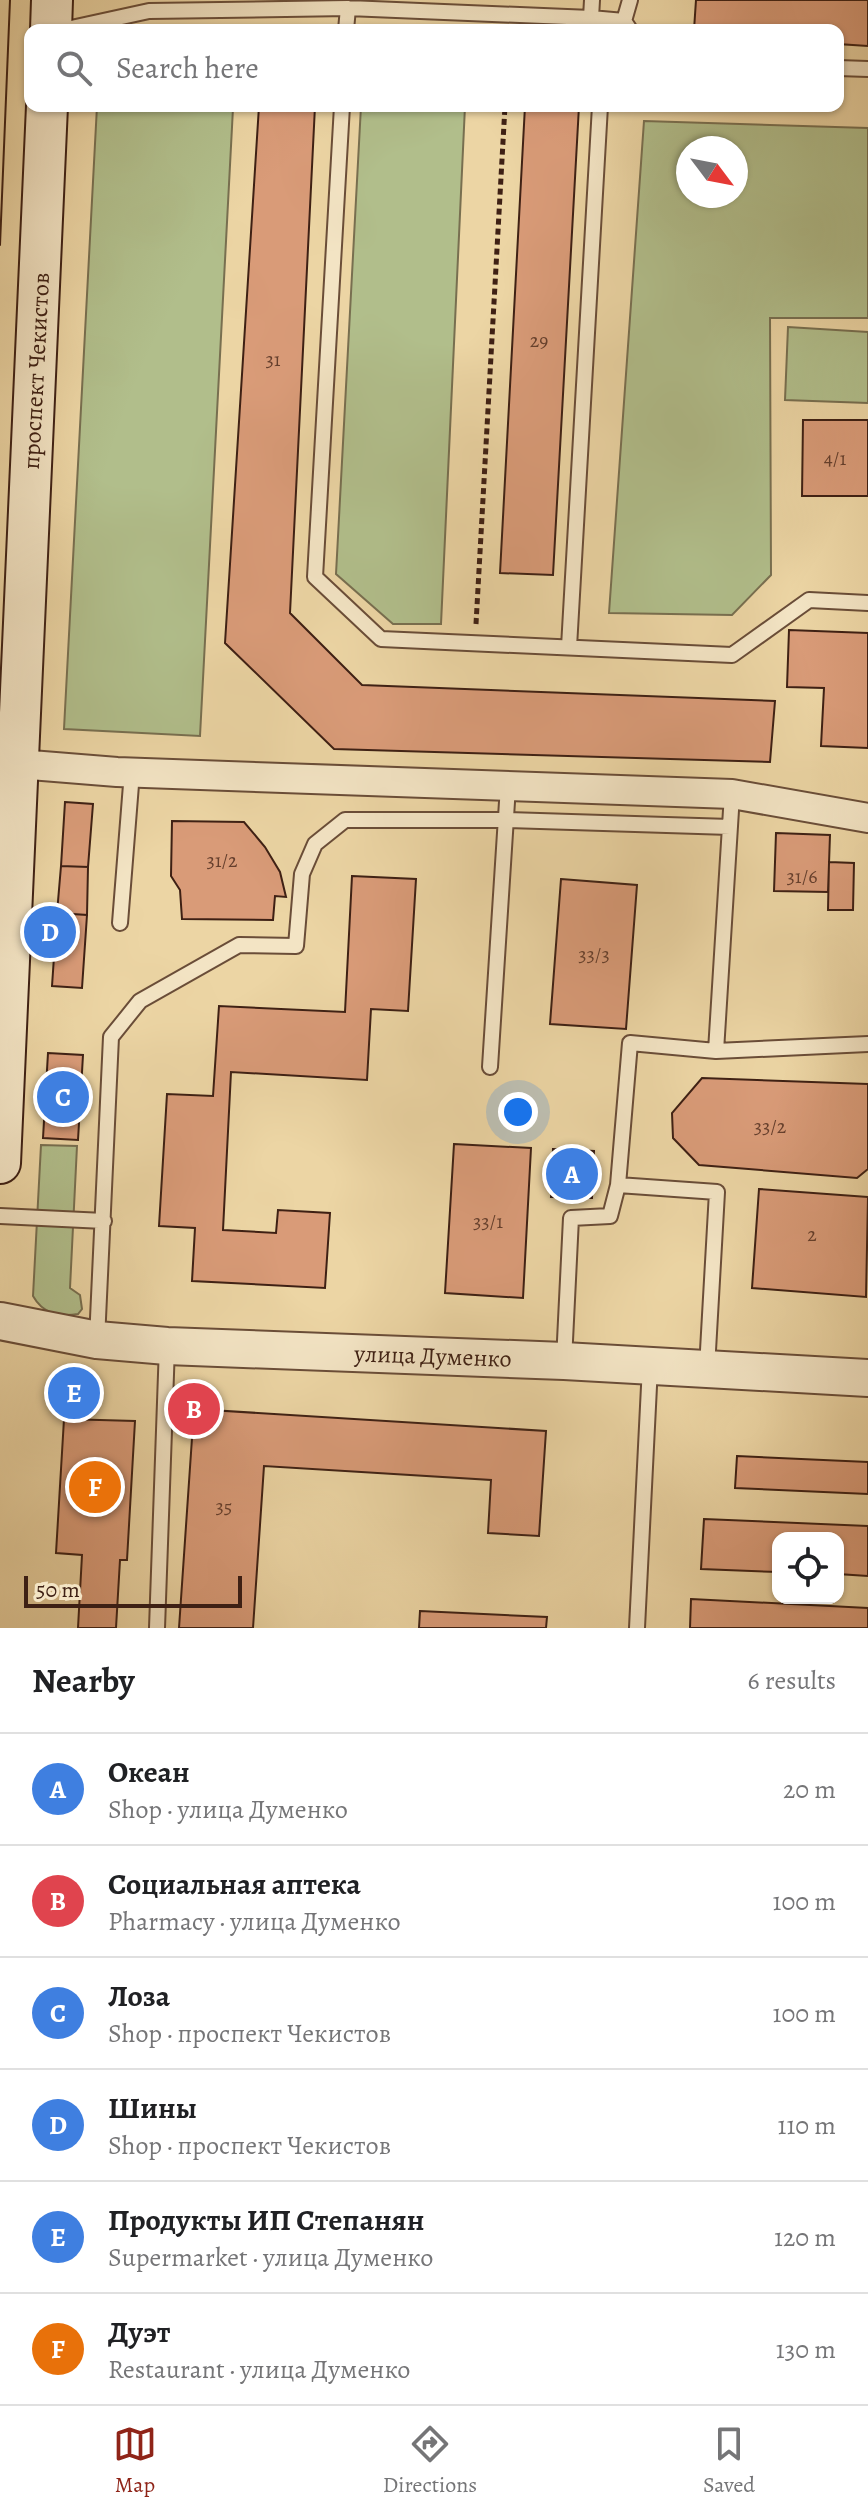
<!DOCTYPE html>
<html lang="en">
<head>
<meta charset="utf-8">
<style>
	:root { --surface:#fff; --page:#f6f6f6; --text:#202124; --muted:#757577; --line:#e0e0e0; --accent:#8f2418 }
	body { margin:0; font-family:Alegreya,serif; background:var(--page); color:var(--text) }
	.controls { position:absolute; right:24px; bottom:24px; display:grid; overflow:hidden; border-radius:16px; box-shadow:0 2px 6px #0004 }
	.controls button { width:72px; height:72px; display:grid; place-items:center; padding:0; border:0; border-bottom:2px solid var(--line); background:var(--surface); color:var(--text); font:40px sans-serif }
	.compass { position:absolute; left:676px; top:136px; width:72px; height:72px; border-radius:50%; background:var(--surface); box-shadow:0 2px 6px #0004; rotate:122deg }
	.scale { position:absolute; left:24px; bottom:20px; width:218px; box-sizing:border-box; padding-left:8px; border:4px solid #3e2014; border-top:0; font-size:22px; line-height:28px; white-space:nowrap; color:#3e2014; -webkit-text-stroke:6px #f3e4c4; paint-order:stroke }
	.you { position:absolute; left:518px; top:1112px; width:28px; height:28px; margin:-20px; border:6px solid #fff; border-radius:50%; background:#1a73e8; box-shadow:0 0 0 12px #1a73e833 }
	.badge { display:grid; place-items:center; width:52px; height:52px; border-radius:50%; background:var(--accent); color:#fff; font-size:26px; font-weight:700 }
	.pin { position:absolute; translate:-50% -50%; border:4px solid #fff; box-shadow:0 2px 8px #0006 }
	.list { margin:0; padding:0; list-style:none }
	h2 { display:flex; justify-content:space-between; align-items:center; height:104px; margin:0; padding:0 32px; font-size:34px }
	h2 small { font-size:26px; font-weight:400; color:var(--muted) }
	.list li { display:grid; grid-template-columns:52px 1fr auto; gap:24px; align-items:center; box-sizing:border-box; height:112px; padding:0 32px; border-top:2px solid var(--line) }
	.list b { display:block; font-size:30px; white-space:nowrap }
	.list p { margin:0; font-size:26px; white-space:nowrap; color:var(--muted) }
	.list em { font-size:26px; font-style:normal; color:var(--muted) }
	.icon { flex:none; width:44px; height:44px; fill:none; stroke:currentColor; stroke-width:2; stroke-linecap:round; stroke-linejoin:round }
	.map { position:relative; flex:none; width:868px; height:1628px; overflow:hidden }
	.search { position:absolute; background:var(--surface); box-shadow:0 2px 6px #0004; left:24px; right:24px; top:24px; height:88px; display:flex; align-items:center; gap:20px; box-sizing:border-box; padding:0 28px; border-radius:16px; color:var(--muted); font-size:30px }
	.sheet { height:776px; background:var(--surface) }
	nav { display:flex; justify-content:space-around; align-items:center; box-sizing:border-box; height:112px; border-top:2px solid var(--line); background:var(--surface); font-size:22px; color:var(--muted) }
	nav a { display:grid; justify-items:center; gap:4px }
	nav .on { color:var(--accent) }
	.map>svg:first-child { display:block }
	.green { fill:#b1be8b; stroke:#786f50; stroke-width:2; fill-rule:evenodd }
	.building { fill:#d99b78; stroke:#3e2014; stroke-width:2 }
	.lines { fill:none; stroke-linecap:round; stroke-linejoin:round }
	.service-casing { stroke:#6a4d38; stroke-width:18 }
	.minor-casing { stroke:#6a4d38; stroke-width:32 }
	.tertiary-casing { stroke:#6a4d38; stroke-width:40 }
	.secondary-casing { stroke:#3e2014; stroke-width:44 }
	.path { stroke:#3e2014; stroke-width:5; stroke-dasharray:6 4; stroke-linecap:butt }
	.service { stroke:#f3e4c4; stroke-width:14 }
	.minor { stroke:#f3e4c4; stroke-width:28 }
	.tertiary { stroke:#f3e4c4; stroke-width:36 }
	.secondary { stroke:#f3e4c4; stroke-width:40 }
	.tram { stroke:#3e2014; stroke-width:2 }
	.labels { text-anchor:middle; stroke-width:6; stroke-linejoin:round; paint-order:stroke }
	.number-label { font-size:20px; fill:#653f2d }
	.street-label { font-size:24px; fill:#3e2014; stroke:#f3e4c4 }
</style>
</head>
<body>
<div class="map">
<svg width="868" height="1628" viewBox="0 0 868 1628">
	<rect width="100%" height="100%" fill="#ecd5a4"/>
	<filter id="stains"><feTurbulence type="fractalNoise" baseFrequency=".0025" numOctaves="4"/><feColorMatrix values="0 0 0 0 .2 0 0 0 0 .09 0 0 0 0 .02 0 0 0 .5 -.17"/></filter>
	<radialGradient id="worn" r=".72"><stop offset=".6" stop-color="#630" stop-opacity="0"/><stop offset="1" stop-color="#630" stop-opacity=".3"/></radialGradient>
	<path class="green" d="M97,106L233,108L200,736L64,729Z
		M361,106H465L441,624H393L336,574Z
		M644,121L868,128V318H770L771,575L732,615L609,613ZM736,148V196H688V148Z
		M788,327L868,332V403L785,400Z
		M41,1145L77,1146L70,1288L80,1295L82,1309L78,1314C59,1317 43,1314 33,1296Z"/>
	<path class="building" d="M696,0H868V46L838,44V30H694Z
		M259,106H315L290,613L362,685L775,701L770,762L334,749L225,643Z
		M525,106H579L553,575L500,573Z
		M803,420H868V496H802Z
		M789,630L868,633V748L821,746L824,688L787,687Z
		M65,802L93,804L88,867L61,866Z
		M172,821L244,822L265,847L280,872L286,897L275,896L273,920L182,919L180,890L171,876Z
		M776,833L830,835L828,892L774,891Z
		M829,862L854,863L853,910H828Z
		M61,866L88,867L87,915L57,913Z
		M352,876L416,879L408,1011L371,1009L367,1080L231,1072L223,1230L276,1233L278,1210L330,1213L325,1288L192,1281L195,1228L159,1226L167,1094L213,1096L219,1006L345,1012Z
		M561,879L637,885L626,1029L550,1024Z
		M57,913L87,915L82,988L52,986Z
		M48,1053L83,1055L78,1140L43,1138Z
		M702,1078L868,1084V1169L857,1178L699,1165L673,1138L672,1113Z
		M454,1144L531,1148L523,1298L445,1293Z
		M553,1149L594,1151L592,1198L551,1197Z
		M759,1189L868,1197L866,1297L752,1288Z
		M75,1372L84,1373L93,1380L92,1406H54L55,1380L64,1373Z
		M194,1409L546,1431L539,1536L488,1533L491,1480L264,1466L253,1628H179Z
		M64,1419L135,1421L127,1560H120L116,1628H78L82,1555L56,1553Z
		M737,1456L868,1462V1494L735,1488Z
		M704,1519L868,1526V1576L838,1574V1538H778V1572L701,1569Z
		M691,1599L868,1608V1628H690Z
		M420,1611L547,1617L546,1628H419Z"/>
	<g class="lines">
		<defs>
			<path id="service" d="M592,0L591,18L594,30
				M624,21L630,0
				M62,30L149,11L348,8L591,18L624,21L630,30
				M346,30L348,8
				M838,68L868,69
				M342,106L315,577L381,639L732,655L809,600L868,603
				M569,647L600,106
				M120,923L132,772
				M716,1051L732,794
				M490,1067L508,786
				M618,1185L717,1192L707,1368
				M0,1216L104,1221
				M97,1340L111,1037L140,1001L239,945L296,946L302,874L315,844L345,820H506L730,827
				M564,1361L571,1218L610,1216L618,1185L630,1043L716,1051L868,1044
				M157,1628L167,1346
				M637,1628L650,1366"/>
			<path id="minor" d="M18,764L117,772L732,794L868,818"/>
			<path id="tertiary" d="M0,1321L97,1340L167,1346L564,1361L868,1378"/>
			<path id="secondary" d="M51,30L52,0
				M0,1163L47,106"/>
		</defs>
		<use href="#service" class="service-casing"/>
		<use href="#minor" class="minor-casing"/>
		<use href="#tertiary" class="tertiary-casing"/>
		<use href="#secondary" class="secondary-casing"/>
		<path class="path" d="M476,624L505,106"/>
		<use href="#service" class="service"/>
		<use href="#minor" class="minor"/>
		<use href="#tertiary" class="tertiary"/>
		<use href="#secondary" class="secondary"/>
		<path class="tram" d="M0,245L10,0"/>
	</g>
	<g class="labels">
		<g class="number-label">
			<text x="539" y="347">29</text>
			<text x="273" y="366">31</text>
			<text x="835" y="465">4/1</text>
			<text x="222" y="867">31/2</text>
			<text x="802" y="883">31/6</text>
			<text x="594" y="961">33/3</text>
			<text x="770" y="1133">33/2</text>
			<text x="488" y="1228">33/1</text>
			<text x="812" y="1241">2</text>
			<text x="224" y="1513">35</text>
		</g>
		<g class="street-label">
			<text transform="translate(36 371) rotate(-87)" y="8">проспект Чекистов</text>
			<text transform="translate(433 1356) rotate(2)" y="8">улица Думенко</text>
		</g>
	</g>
	<rect width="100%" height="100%" filter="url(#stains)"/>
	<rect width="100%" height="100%" fill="url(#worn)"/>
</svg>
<div class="controls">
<button><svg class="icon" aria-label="locate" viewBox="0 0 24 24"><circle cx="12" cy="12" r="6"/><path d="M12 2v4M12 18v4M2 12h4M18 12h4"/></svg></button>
</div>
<svg class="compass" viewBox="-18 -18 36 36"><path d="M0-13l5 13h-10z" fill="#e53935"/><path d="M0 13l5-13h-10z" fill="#757577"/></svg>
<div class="scale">50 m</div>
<div class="you"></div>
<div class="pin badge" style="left:572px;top:1174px;background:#3f7fe0">A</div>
<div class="pin badge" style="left:194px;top:1409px;background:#e0444e">B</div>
<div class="pin badge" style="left:63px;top:1097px;background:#3f7fe0">C</div>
<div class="pin badge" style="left:50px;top:932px;background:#3f7fe0">D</div>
<div class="pin badge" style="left:74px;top:1393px;background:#3f7fe0">E</div>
<div class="pin badge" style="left:95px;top:1487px;background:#e8710a">F</div>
<div class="search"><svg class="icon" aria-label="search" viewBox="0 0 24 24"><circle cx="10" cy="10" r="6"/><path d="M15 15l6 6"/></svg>Search here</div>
</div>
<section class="sheet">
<h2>Nearby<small>6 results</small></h2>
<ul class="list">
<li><span class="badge" style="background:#3f7fe0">A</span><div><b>Океан</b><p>Shop · улица Думенко</p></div><em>20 m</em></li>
<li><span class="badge" style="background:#e0444e">B</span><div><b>Социальная аптека</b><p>Pharmacy · улица Думенко</p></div><em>100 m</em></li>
<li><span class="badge" style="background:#3f7fe0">C</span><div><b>Лоза</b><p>Shop · проспект Чекистов</p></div><em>100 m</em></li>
<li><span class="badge" style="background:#3f7fe0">D</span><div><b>Шины</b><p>Shop · проспект Чекистов</p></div><em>110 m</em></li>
<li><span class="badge" style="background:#3f7fe0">E</span><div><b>Продукты ИП Степанян</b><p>Supermarket · улица Думенко</p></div><em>120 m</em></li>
<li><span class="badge" style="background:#e8710a">F</span><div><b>Дуэт</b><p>Restaurant · улица Думенко</p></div><em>130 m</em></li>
</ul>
</section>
<nav>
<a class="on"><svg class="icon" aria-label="map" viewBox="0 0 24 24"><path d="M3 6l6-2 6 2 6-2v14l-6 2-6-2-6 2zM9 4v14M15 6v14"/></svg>Map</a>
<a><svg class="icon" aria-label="directions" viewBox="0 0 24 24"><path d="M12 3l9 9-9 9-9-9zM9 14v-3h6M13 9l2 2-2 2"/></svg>Directions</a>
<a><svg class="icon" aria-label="saved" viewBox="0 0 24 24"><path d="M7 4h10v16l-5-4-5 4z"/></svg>Saved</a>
</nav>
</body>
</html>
